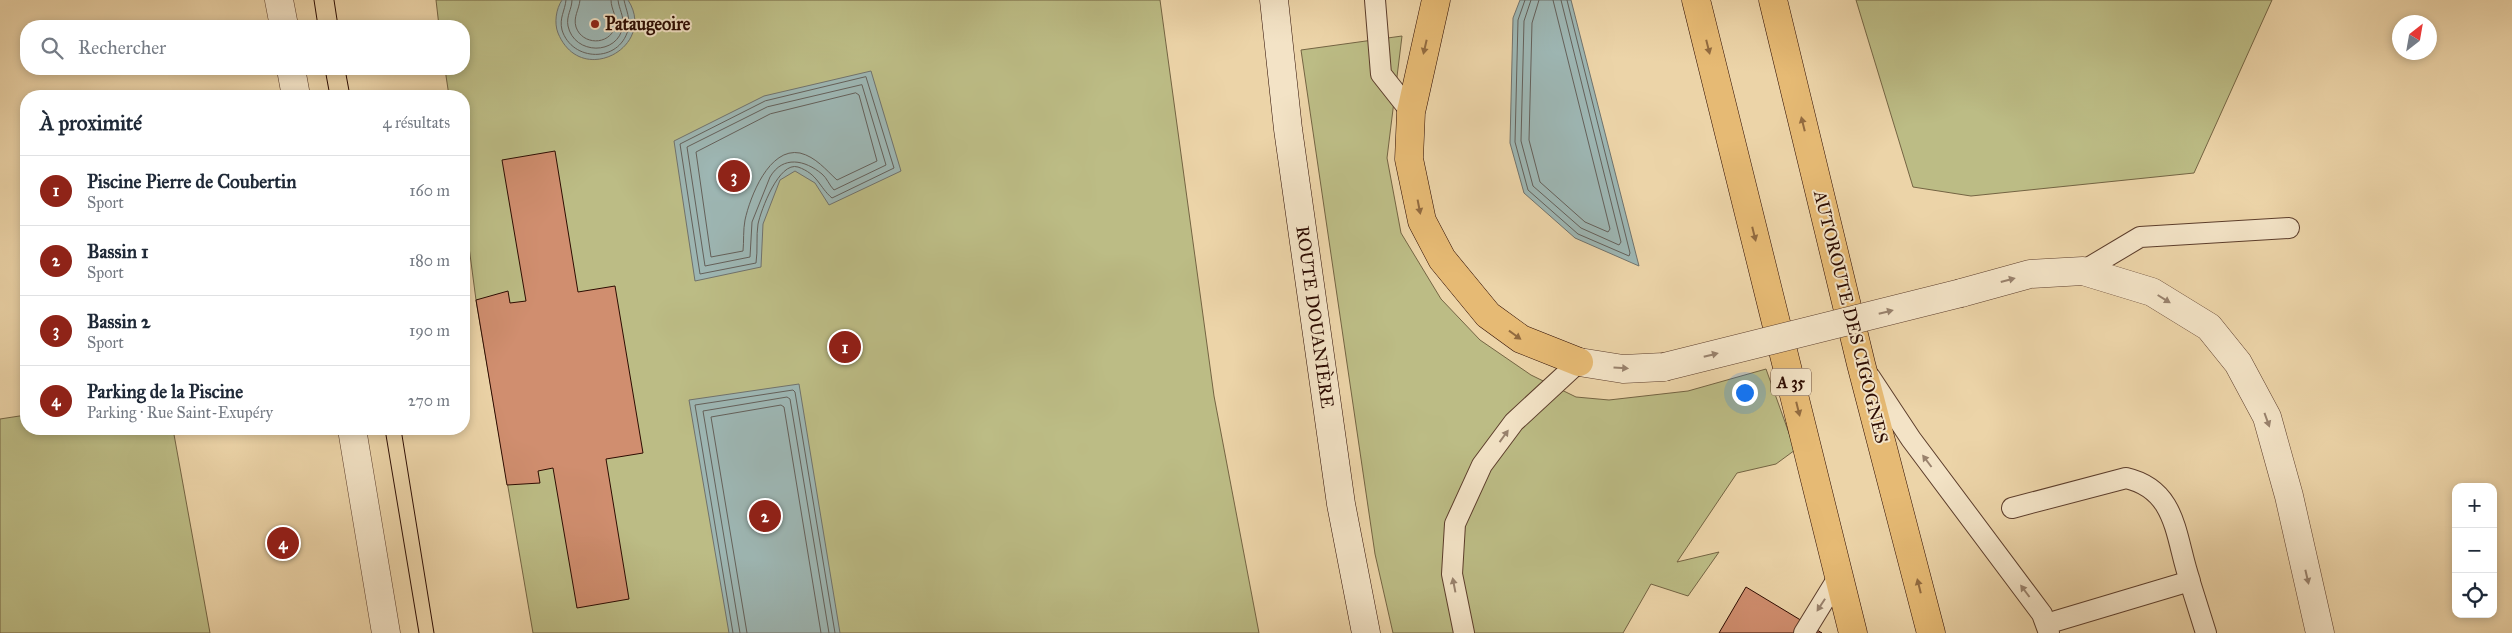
<!DOCTYPE html>
<html lang="fr">
<head>
<meta charset="utf-8">
<style>
	:root { --surface:#fff; --page:#f2f2f3; --text:#1f2937; --muted:#747a83; --line:#e0e1e3; --accent:#8f2418 }
	body { margin:0; font-family:"IM FELL Great Primer",serif; background:var(--page); color:var(--text) }
	.controls { position:absolute; right:15px; bottom:15px; display:grid; overflow:hidden; border-radius:10px; box-shadow:0 2px 8px #0003 }
	.controls button { width:45px; height:45px; display:grid; place-items:center; padding:0; border:0; border-bottom:1px solid var(--line); background:var(--surface); color:var(--text); font:25px sans-serif }
	.compass { position:absolute; left:2392px; top:15px; width:45px; height:45px; border-radius:50%; background:var(--surface); box-shadow:0 2px 8px #0003; rotate:31deg }
	.you { position:absolute; left:1744px; top:392px; width:18px; height:18px; margin:-12px; border:4px solid #fff; border-radius:50%; background:#1a73e8; box-shadow:0 0 0 8px #1a73e833 }
	.badge { display:grid; place-items:center; width:32px; height:32px; border-radius:50%; background:var(--accent); color:#fff; font-size:16px; font-weight:700 }
	.pin { position:absolute; translate:-50% -50%; border:2px solid #fff; box-shadow:0 1px 5px #0006 }
	.list { margin:0; padding:0; list-style:none }
	h2 { display:flex; justify-content:space-between; align-items:center; height:65px; margin:0; padding:0 20px; font-size:21px }
	h2 small { font-size:16px; font-weight:400; color:var(--muted) }
	.list li { display:grid; grid-template-columns:32px 1fr auto; gap:15px; align-items:center; box-sizing:border-box; height:70px; padding:0 20px; border-top:1px solid var(--line) }
	.list b { display:block; font-size:19px; white-space:nowrap }
	.list p { margin:0; font-size:16px; white-space:nowrap; color:var(--muted) }
	.list em { font-size:16px; font-style:normal; color:var(--muted) }
	.icon { flex:none; width:28px; height:28px; fill:none; stroke:currentColor; stroke-width:2; stroke-linecap:round; stroke-linejoin:round }
	.map { position:relative; flex:none; width:2512px; height:633px; overflow:hidden }
	.search { position:absolute; background:var(--surface); box-shadow:0 2px 8px #0003; left:20px; top:20px; width:450px; height:55px; display:flex; align-items:center; gap:12px; box-sizing:border-box; padding:0 18px; border-radius:20px; color:var(--muted); font-size:19px }
	.panel { position:absolute; background:var(--surface); box-shadow:0 2px 8px #0003; left:20px; top:90px; width:450px; height:345px; border-radius:20px }
	.map>svg:first-child { display:block }
	.green { fill:#bcbc85; stroke:#746443 }
	.water { fill:#9db6b3; stroke:#70726c }
	.lines { fill:none; stroke-linecap:round; stroke-linejoin:round }
	.shore { stroke:#64605a; stroke-width:1 }
	.building { fill:#d08e6f; stroke:#2c0b01 }
	.service-casing { stroke:#5c3d2b; stroke-width:22 }
	.minor-casing { stroke:#5c3d2b; stroke-width:29 }
	.secondary-casing { stroke:#2c0b01; stroke-width:29 }
	.motorway-casing { stroke:#2c0b01; stroke-width:29 }
	.service { stroke:#f3e3c6; stroke-width:20 }
	.minor { stroke:#f3e3c6; stroke-width:28 }
	.secondary { stroke:#f3e3c6; stroke-width:28 }
	.motorway { stroke:#e6ba74; stroke-width:28 }
	.tram { stroke:#2c0b01; stroke-width:1 }
	.minor-bridge-casing { stroke:#5c3d2b; stroke-width:29; stroke-linecap:butt }
	.minor-bridge { stroke:#f3e3c6; stroke-width:28 }
	.oneway { fill:#926b40 }
	.oneway2 { fill:#99826d }
	.poi-dot { fill:#8f2418; stroke:#f3e3c6; stroke-width:2 }
	.labels { text-anchor:middle; stroke-width:4; stroke-linejoin:round; paint-order:stroke }
	.shield { fill:#f3e3c6; stroke:#684c3c; stroke-width:1 }
	.shield-label { font-size:16px; font-weight:bold; fill:#2c0b01 }
	.poi-label { font-size:18px; font-weight:bold; fill:#2c0b01; stroke:#f3e3c6; text-anchor:start }
	.street-label { font-size:18px; fill:#2c0b01; stroke:#f3e3c6 }
</style>
</head>
<body>
<div class="map">
<svg width="2512" height="633" viewBox="0 0 2512 633">
	<rect width="100%" height="100%" fill="#ecd4a8"/>
	<filter id="stains"><feTurbulence type="fractalNoise" baseFrequency=".004" numOctaves="4"/><feColorMatrix values="0 0 0 0 .2 0 0 0 0 .09 0 0 0 0 .02 0 0 0 .5 -.17"/></filter>
	<radialGradient id="worn" r=".72"><stop offset=".6" stop-color="#630" stop-opacity="0"/><stop offset="1" stop-color="#630" stop-opacity=".3"/></radialGradient>
	<path class="green" d="M436,0H1160L1214,396L1259,633H533L476,300L464,209V96H449L445,69H464V26H439Z
		M1856,0H2272L2194,173L1971,196L1913,187Z
		M1402,36L1387,158L1401,233L1441,299L1480,340L1531,375L1576,397L1609,400L1688,391L1766,369L1795,450L1776,464L1737,473L1677,562L1719,552L1688,596L1651,584L1623,633H1393L1375,554L1301,50Z
		M26,415V429H173L210,633H0V419Z"/>
	<path class="water" d="M562,0H628C658,46 581,89 558,33C554,23 556,9 562,0Z
		M1520,0H1571L1639,266L1575,238L1524,193L1510,143L1513,18Z
		M871,71L901,171L829,205L815,183L795,171L780,180L763,224L761,267L695,281L674,141L764,96Z
		M799,384L840,633H729L689,400Z"/>
	<g class="lines">
		<path class="shore" d="M566,0C565,11 559,18 562,30C572,62 619,63 628,30C631,19 626,10 624,0
			M572,0C572,9 566,16 568,26C574,55 618,56 623,26C624,16 619,9 618,0
			M580,0C579,10 573,17 576,27C582,45 609,46 615,27C618,17 611,10 611,0
			M1525,0L1518,20L1515,142L1528,190L1578,234L1629,256L1630,253L1567,0
			M1531,0L1524,21L1521,141L1533,186L1581,228L1619,245L1621,242L1561,0
			M1539,0L1532,23L1529,140L1540,182L1585,222L1608,232L1610,229L1553,0
			M866,77L894,168L832,198C819,187 818,174 798,167C779,161 761,210 758,224C756,236 758,250 756,263L700,274L680,144L765,101Z
			M862,85L886,165L834,190C829,185 827,178 822,174C805,160 783,155 770,177L752,222L750,257L705,266L687,147L767,107Z
			M856,93L859,95L877,161L837,180C826,170 816,157 800,153C769,147 750,197 745,220C743,230 744,241 743,251L711,257L696,152L770,114Z
			M733,633L695,405L793,390L795,392L835,633
			M740,633L703,411L787,397L790,399L829,633
			M747,633L711,417L781,405L784,407L821,633"/>
	</g>
	<path class="building" d="M555,151L578,292L615,286L643,453L606,459L629,599L577,608L553,468L538,471L540,483L507,485L476,300L508,291L510,303L526,301L502,160Z
		M1746,587L1822,633H1719Z"/>
	<g class="lines">
		<defs>
			<path id="service" d="M1375,0L1381,74L1411,112
				M2083,271L2140,237L2289,228
				M1870,377L1911,439L2042,614L2049,633
				M2012,508L2126,478C2178,490 2175,538 2190,581L2046,624
				M2189,579L2206,633
				M1464,633L1452,574L1455,524L1482,465L1514,422L1579,362
				M1804,633L1839,576"/>
			<path id="minor" d="M279,0L284,26
				M291,69L296,96
				M1961,293L2030,274L2083,271L2152,292L2209,327L2238,363L2267,417L2289,496L2320,633
				M1579,362L1623,369L1664,367
				M352,429L386,633"/>
			<path id="secondary" d="M1274,0L1288,129L1341,504L1366,633"/>
			<path id="motorway" d="M1436,0L1411,112L1409,159L1422,221L1442,259L1488,315L1521,339L1579,362
				M1696,0L1853,633
				M1773,0L1861,364L1931,633"/>
		</defs>
		<use href="#service" class="service-casing"/>
		<use href="#minor" class="minor-casing"/>
		<use href="#secondary" class="secondary-casing"/>
		<use href="#motorway" class="motorway-casing"/>
		<use href="#service" class="service"/>
		<use href="#minor" class="minor"/>
		<use href="#secondary" class="secondary"/>
		<use href="#motorway" class="motorway"/>
		<path class="tram" d="M314,0L318,26
			M334,0L338,26
			M325,69L330,96
			M345,69L350,96
			M385,429L419,633
			M401,429L434,633"/>
		<defs>
			<path id="minor-bridge" d="M1664,367L1961,293"/>
		</defs>
		<use href="#minor-bridge" class="minor-bridge-casing"/>
		<use href="#minor-bridge" class="minor-bridge"/>
	</g>
	<defs><path id="oneway-solid" d="M-6-.8H1V-3.2L6.5 0L1 3.2V.8H-6Z" transform="scale(1.25)"/></defs>
	<g class="oneway">
		<use href="#oneway-solid" transform="translate(1425 47) rotate(103)"/>
		<use href="#oneway-solid" transform="translate(1708 47) rotate(76)"/>
		<use href="#oneway-solid" transform="translate(1803 124) rotate(-104)"/>
		<use href="#oneway-solid" transform="translate(1419 207) rotate(79)"/>
		<use href="#oneway-solid" transform="translate(1754 234) rotate(76)"/>
		<use href="#oneway-solid" transform="translate(1515 335) rotate(36)"/>
		<use href="#oneway-solid" transform="translate(1798 409) rotate(76)"/>
		<use href="#oneway-solid" transform="translate(1919 586) rotate(-104)"/>
	</g>
	<g class="oneway2">
		<use href="#oneway-solid" transform="translate(2008 280) rotate(-15)"/>
		<use href="#oneway-solid" transform="translate(2164 299) rotate(32)"/>
		<use href="#oneway-solid" transform="translate(1886 312) rotate(-14)"/>
		<use href="#oneway-solid" transform="translate(1711 355) rotate(-14)"/>
		<use href="#oneway-solid" transform="translate(1621 368) rotate(4)"/>
		<use href="#oneway-solid" transform="translate(2267 420) rotate(70)"/>
		<use href="#oneway-solid" transform="translate(1504 436) rotate(-54)"/>
		<use href="#oneway-solid" transform="translate(1927 461) rotate(-127)"/>
		<use href="#oneway-solid" transform="translate(2307 577) rotate(77)"/>
		<use href="#oneway-solid" transform="translate(1454 585) rotate(-101)"/>
		<use href="#oneway-solid" transform="translate(2025 591) rotate(-127)"/>
		<use href="#oneway-solid" transform="translate(1821 605) rotate(123)"/>
	</g>
	<circle class="poi-dot" cx="595" cy="24" r="5"/>
	<g class="labels">
		<rect class="shield" x="1771" y="368.5" width="40" height="27" rx="4"/>
		<g class="shield-label">
			<text x="1791" y="388">A 35</text>
		</g>
		<g class="poi-label">
			<text x="605" y="30">Pataugeoire</text>
		</g>
		<g class="street-label">
			<text transform="translate(1315 317) rotate(82)" y="6">ROUTE DOUANIÈRE</text>
			<text transform="translate(1851 317) rotate(76)" y="6">AUTOROUTE DES CIGOGNES</text>
		</g>
	</g>
	<rect width="100%" height="100%" filter="url(#stains)"/>
	<rect width="100%" height="100%" fill="url(#worn)"/>
</svg>
<div class="controls">
<button>+</button>
<button>−</button>
<button><svg class="icon" aria-label="locate" viewBox="0 0 24 24"><circle cx="12" cy="12" r="6"/><path d="M12 2v4M12 18v4M2 12h4M18 12h4"/></svg></button>
</div>
<svg class="compass" viewBox="-18 -18 36 36"><path d="M0-13l5 13h-10z" fill="#e53935"/><path d="M0 13l5-13h-10z" fill="#747a83"/></svg>
<div class="you"></div>
<div class="pin badge" style="left:845px;top:347px">1</div>
<div class="pin badge" style="left:765px;top:516px">2</div>
<div class="pin badge" style="left:734px;top:176px">3</div>
<div class="pin badge" style="left:283px;top:543px">4</div>
<div class="search"><svg class="icon" aria-label="search" viewBox="0 0 24 24"><circle cx="10" cy="10" r="6"/><path d="M15 15l6 6"/></svg>Rechercher</div>
<section class="panel">
<h2>À proximité<small>4 résultats</small></h2>
<ul class="list">
<li><span class="badge">1</span><div><b>Piscine Pierre de Coubertin</b><p>Sport</p></div><em>160 m</em></li>
<li><span class="badge">2</span><div><b>Bassin 1</b><p>Sport</p></div><em>180 m</em></li>
<li><span class="badge">3</span><div><b>Bassin 2</b><p>Sport</p></div><em>190 m</em></li>
<li><span class="badge">4</span><div><b>Parking de la Piscine</b><p>Parking · Rue Saint-Exupéry</p></div><em>270 m</em></li>
</ul>
</section>
</div>
</body>
</html>
